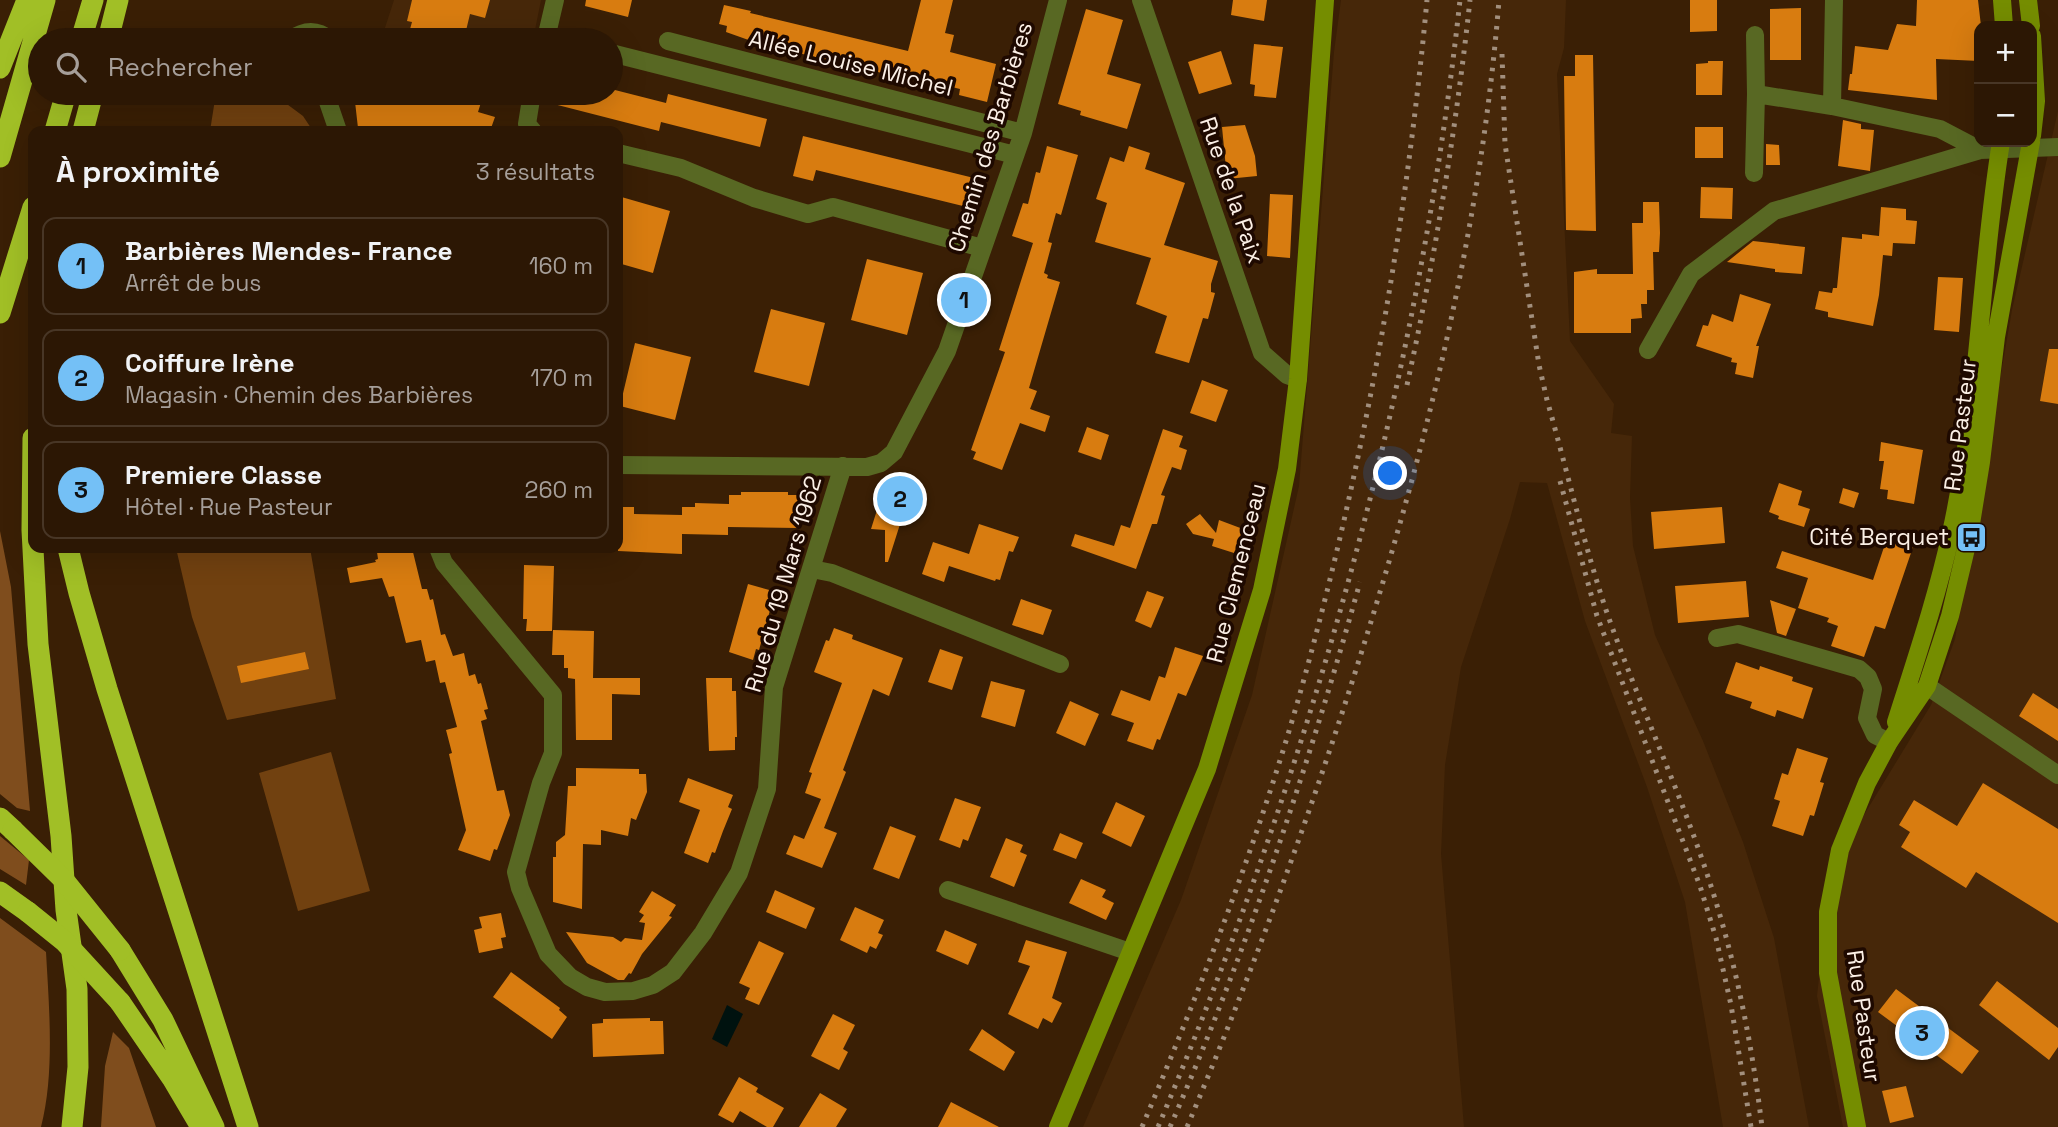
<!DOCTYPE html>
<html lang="fr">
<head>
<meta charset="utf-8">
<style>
	:root { --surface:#2c1704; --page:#34200e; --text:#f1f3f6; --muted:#a69f9a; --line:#483626; --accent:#74c0f6 }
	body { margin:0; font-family:"Space Grotesk",sans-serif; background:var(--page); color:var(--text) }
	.controls { position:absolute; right:21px; top:21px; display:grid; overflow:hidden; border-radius:14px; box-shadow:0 7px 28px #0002 }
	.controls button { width:63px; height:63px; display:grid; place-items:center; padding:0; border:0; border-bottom:2px solid var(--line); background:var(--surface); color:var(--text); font:35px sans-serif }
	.you { position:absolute; left:1391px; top:474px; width:24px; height:24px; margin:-18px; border:5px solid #fff; border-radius:50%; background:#1a73e8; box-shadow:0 0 0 10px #1a73e833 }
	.badge { display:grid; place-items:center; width:46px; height:46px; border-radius:50%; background:var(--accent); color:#111; font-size:23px; font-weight:700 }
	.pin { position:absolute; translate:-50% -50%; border:4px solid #fff; box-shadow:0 2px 7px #0006 }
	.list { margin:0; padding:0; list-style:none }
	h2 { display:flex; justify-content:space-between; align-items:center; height:91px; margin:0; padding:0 28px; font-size:30px }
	h2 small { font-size:23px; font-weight:400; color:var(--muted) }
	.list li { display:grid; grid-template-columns:46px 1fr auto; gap:21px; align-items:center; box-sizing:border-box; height:98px; margin:0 14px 14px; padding:0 14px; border:2px solid var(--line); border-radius:14px }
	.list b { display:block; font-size:26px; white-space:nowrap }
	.list p { margin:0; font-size:23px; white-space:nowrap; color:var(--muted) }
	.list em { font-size:23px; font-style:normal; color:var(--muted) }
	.icon { flex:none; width:38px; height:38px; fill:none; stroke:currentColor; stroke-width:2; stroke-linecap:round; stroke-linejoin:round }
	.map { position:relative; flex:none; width:2058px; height:1127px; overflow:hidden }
	.search { position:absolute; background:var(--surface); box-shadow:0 7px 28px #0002; left:28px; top:28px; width:595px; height:77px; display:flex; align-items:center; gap:18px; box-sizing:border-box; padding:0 24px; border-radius:38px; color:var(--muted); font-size:26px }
	.panel { position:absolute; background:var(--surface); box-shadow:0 7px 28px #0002; left:28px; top:126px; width:595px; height:427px; border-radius:14px }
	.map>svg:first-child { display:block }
	.built { fill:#462709 }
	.green { fill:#714110 }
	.forest { fill:#7f4d1d }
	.water { fill:#00120f }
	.building { fill:#d87c10 }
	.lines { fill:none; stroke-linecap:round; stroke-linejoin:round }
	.street { stroke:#586823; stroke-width:18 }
	.secondary { stroke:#758d00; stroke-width:18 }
	.highway { stroke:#a1bf26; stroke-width:21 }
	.rail { stroke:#a28f7d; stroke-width:5; stroke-dasharray:3.5 7; stroke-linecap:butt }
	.highway-bridge { stroke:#a1bf26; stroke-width:21 }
	.labels { text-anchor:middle; stroke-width:7; stroke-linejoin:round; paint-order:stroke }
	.street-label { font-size:23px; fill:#fbefe5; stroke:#1e0900 }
	.poi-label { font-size:23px; fill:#fbefe5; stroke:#1e0900; text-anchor:end }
</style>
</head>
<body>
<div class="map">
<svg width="2058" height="1127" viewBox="0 0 2058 1127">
	<rect width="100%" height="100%" fill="#3a1f05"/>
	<path class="built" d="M394,0H541L533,40H381Z
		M1341,0H1566L1564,48L1557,74L1570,341L1614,404L1611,433L1632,436L1630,498L1633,546L1655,635L1703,741L1743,842L1774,938L1809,1127H1723L1685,902L1647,787L1585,621L1547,483L1520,482L1510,519L1461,667L1445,765L1441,854L1464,1127H1083L1181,900L1252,695L1299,486L1334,52Z
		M2058,111V1127H1843L1817,996L1831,869L1931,705L1955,639L2012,310Z"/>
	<path class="green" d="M216,93H272L303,116L313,131H210Z
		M176,548H310L336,699L227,720L192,617Z
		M331,752L370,891L298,911L259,773Z"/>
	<path class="forest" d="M0,531L11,587L30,811L17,808L0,794Z
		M0,836L29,860L26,885L0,869Z
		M0,918L46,952C49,1007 55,1073 41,1127H0Z
		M113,1032L129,1048L156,1127H101L105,1066Z"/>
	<path class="water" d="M727,1005L743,1014L727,1047L712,1039Z"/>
	<path class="building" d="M412,0H490L485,18L470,14L464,39L433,32L431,40H407L412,22L407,21Z
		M586,0H632L628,17L585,6Z
		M921,0H953L945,33L954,35L950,52L996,64L987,102L959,95L960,89L903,75V78L757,43L726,32L727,26L719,24L724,5L751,11L750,13L908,51Z
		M1233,0H1267L1264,21L1231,15Z
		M1690,0H1717V31L1690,32Z
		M1917,0H1978L1981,26L1979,61L1936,59L1937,100L1848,90L1850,74H1852L1855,46L1888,50L1897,24L1916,26Z
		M1801,8V60H1770V9Z
		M1086,9L1123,20L1107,74L1141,84L1127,129L1080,115L1081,111L1058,104Z
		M1254,44L1283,47L1276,98L1254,96L1255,85L1250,84Z
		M1221,51L1232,84L1199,94L1188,62Z
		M1575,55H1593L1596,231L1566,230L1564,76H1575Z
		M1708,61H1723L1722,95H1696V64L1708,63Z
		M611,89L666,103L668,94L767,119L760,147L661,122L659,131L542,101L543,93H611Z
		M354,93H484L478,112L495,117L490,131H371V128H358Z
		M1843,120L1861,124V129L1874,130L1870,171L1838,166Z
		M1245,125L1255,156L1257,176L1227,179L1222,127Z
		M1695,127H1723V158H1695Z
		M803,136L974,178L967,207L816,170L813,181L793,176Z
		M1766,144L1779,145L1780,165H1766Z
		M1047,146L1078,155L1061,215L1056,213L1048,242L1052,243L1044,273L1048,275L1047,278L1060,282L1029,388L1037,391L1030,409L1050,416L1045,432L1020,423L1002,470L973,459L976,452L971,450L1005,352L999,350L1033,243L1012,236L1023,203L1028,204L1036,172L1040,173Z
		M1129,146L1150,153L1145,169L1185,183L1164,245L1218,261L1211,284V292L1215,293L1208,319L1203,318L1189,363L1155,353L1167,316L1136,304L1151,258L1095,242L1107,203L1096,199L1110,157L1124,162Z
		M1701,187L1733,188L1732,219L1700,218Z
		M1270,194L1293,195L1290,258L1267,256Z
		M618,196L670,211L653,273L618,263Z
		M1643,202H1659L1660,233L1659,252H1653L1654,290H1647V304H1641L1642,318L1631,319V333H1574V272L1597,269V274H1633L1632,223H1643Z
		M1881,207L1906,209V220L1917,221L1915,244L1893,243L1892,256L1883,255L1879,295L1873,326L1828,317V312L1815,309L1819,291L1832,293L1833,288H1837L1842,237L1862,239V234L1879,236Z
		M1753,241L1805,247L1802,274L1775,272V269L1727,262Z
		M867,259L923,273L907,335L851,320Z
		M1938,277L1963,278L1959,332L1934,330Z
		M1740,294L1771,304L1756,346H1759L1753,378L1735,374L1737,363L1731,362L1732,358L1696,346L1703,325L1708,326L1712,314L1733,322Z
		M771,309L825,323L809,386L754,372Z
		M635,343L691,357L675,420L620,406Z
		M2049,349H2058V404L2040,401Z
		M1202,380L1228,390L1216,422L1190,413Z
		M1087,427L1109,435L1101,460L1078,452Z
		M1163,429L1183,436L1179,447L1187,450L1181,470L1172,467L1161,495L1165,496L1157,524H1152L1136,569L1071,546L1075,534L1114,546L1121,525L1130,528Z
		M1881,442L1923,450L1914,504L1887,499L1888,490L1880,489L1884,461H1879Z
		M1779,483L1802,491L1798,505L1810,509L1804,527L1778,519L1779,516L1769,512Z
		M884,488L909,496L888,562H885V530L871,529Z
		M1843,488L1859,493L1854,508L1839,503Z
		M741,492H788V495H799L798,528L728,527V535L682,534V554L618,551V507H634V514L682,515V507H695V503L729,504V495H741Z
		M1722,507L1725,543L1654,549L1651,512Z
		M1200,514L1216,533L1219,520L1243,529L1234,553L1212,546L1214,539L1193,534L1186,524Z
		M979,524L1019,537L1013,552L1009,551L1000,580L996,579L995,581L949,566L944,582L922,574L933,542L969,554Z
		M1887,538L1913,547L1885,629L1875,626L1864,657L1831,646L1838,626L1827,622L1829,618L1798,608L1808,578L1776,568L1782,551L1873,580Z
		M390,548H412L422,589H427L430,600L433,599L441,635L445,634L453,656L464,653L469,676L475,674L478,684L481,683L488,709L484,710L487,719L481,721L497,791L504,790L510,815L497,850L494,849L490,861L458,850L466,830L449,754L452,753L446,730L457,727L445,682L440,683L435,660L426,662L421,640L406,643L394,596L389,597L382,578L350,583L347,568L376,562L375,560L378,559L377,552Z
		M524,565L554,566L552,631H526L527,619H523Z
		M1746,581L1749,617L1678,623L1675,586Z
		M748,584L773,591L770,602L772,603L759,650L756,649L753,660L729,652Z
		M1147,591L1164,597L1151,628L1135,621Z
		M1021,599L1052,610L1043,635L1012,625Z
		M1770,600L1796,609L1786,636L1777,633Z
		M834,628L853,635L852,639L903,658L889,696L873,689L843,770L846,772L824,828L837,833L822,868L786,854L794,835L804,839L821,799L805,793L812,773L809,772L842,683L814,672L826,640L829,641Z
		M553,630L594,631L593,678H640V695L612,694V740H576L575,679L568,678V668H564V655H552Z
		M1175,647L1203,656L1186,696L1178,693L1160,740L1157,739L1153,750L1127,741L1134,723L1111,715L1121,690L1150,701L1159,676L1165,678Z
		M940,649L963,657L952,690L928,682Z
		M305,652L309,669L241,683L237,666Z
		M1736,662L1759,670L1760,666L1793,677L1792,681L1813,688L1803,719L1777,710L1775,717L1750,708L1752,702L1725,693Z
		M706,678H732V691H736L737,737H735V750L709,751Z
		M991,681L1025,690L1015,727L981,717Z
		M2033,693L2058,709V741L2019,716Z
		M1070,701L1099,714L1085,746L1056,733Z
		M1797,748L1828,758L1820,782L1824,783L1814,816L1810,815L1803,836L1772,826L1780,801L1774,799L1782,773L1788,775Z
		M576,768L639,769V774H646L647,792L636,820L631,818L628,836L601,830V845L583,844L582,909L553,902V857H556V842L565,835L568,786H576Z
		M688,778L733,795L728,807L732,809L723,831L715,853L712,852L708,863L684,853L700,810L679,802Z
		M1983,783L2058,829V923L1976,872L1966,888L1901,847L1910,832L1899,825L1914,800L1957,826Z
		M955,798L981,807L968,841L963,839L960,848L939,840Z
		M1116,802L1145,816L1131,847L1102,833Z
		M890,826L916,836L899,879L873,869Z
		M1060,833L1083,843L1076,859L1053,850Z
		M1006,838L1023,845L1020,852L1027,855L1014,887L990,877Z
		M1081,879L1106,890L1102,897L1114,903L1106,920L1069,903Z
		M775,890L815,908L806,929L766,912Z
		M652,891L676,905L669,916L672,917L642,954L631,974L629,973L624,980H618L587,963L566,932L613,937L621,942L625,938L642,940L645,923L639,922L644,915L639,912Z
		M855,907L884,920L878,933L883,935L876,949L870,946L867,953L840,940Z
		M501,913L506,937L501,938L503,948L479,953L474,930L482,928L479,917Z
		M945,930L977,944L968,965L936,951Z
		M1026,940L1067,952L1052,998L1062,1003L1052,1023L1043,1018L1038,1029L1008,1014L1030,966L1018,962Z
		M759,941L784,953L759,1005L745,999L750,988L739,983Z
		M511,972L560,1008L559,1010L567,1017L552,1039L493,997Z
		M1997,981L2058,1028V1047L2049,1060L1979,1005Z
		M1896,989L1979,1051L1962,1074L1878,1012Z
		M833,1014L855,1025L843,1049L848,1052L839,1070L811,1056Z
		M650,1018V1021H663L664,1054L593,1057L592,1024L603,1023V1019Z
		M982,1029L1015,1052L1004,1071L969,1050Z
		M739,1077L758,1088L756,1092L784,1108L773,1127H767L740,1111L733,1123L718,1115Z
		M1906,1086L1914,1117L1890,1123L1882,1091Z
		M820,1093L847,1109L836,1127H799Z
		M951,1102L999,1127H938Z"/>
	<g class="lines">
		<path class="street" d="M1141,0L1262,353L1287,375L1298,379
			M1755,35L1756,94
			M290,40C304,30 317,29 330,40
			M549,40L547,34L555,0
			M668,41L1023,133
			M611,53L1015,155
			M325,93L338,131
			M532,93L527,124L533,131
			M1832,106L1834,0
			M618,153L681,168L754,198L808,214L833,207L982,248
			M1754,173L1756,94L1832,106L1940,129L1980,150L2058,147
			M1648,350L1691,274L1774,211L1980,150
			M618,465L867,467L881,463L894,452L947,351L1023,133L1058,0
			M438,548L444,563L553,695V753L541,783L516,872L520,888L548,954L570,977L587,987L605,992L633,991L653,985L673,972L703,933L739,873L767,789L774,687L843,466
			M812,569L832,573L1060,664
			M1717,638L1738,634L1859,669L1868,677L1873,689L1867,718L1875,735L1889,742
			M1927,686L2058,775
			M948,890L1130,952"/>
		<path class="secondary" d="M2002,0L2004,26
			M2028,0L2031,26
			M2032,36L2036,101L2032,136
			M1896,722C1916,659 1937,597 1951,533C1979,406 1980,271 2001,142
			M1058,1127L1207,769L1262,590L1287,469L1298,379L1325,0
			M1857,1127L1828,973V912L1840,850L1867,783L1889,742L1927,686L1950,616L1969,536L1981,462L1996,337L2031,142"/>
		<path class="highway" d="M81,40L93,0
			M108,40L118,0
			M0,68L27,0
			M55,131L66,93
			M83,131L93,93
			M0,157L45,0
			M0,313L33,207
			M33,438L32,530L38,644L61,836L66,910L77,989L78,1067L72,1127
			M68,548L79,593L107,689L248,1127
			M0,818L13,830
			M0,892L28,912
			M120,950L163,1020L214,1127
			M120,1002L172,1078L201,1127"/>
		<path class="rail" d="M1502,54L1505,144L1539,365L1547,400C1567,470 1583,541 1606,610C1638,702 1680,790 1710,883C1736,963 1752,1044 1762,1127
			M1407,385C1435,258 1456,129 1470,0
			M1560,481L1597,616L1700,886L1716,938L1731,1005L1751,1127
			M1142,1127C1201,987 1257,844 1299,697C1363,469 1405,236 1427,0
			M1158,1127C1310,767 1418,389 1460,0
			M1170,1127C1247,950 1308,768 1360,582
			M1187,1127C1252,973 1310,816 1360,657C1428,441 1481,226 1499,0"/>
		<path class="highway-bridge" d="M13,830L63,879L120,950
			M28,912L64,941L120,1002"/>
	</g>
	<defs>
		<symbol id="bus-square" viewBox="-11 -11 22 22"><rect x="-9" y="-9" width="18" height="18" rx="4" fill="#74c0f6" stroke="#1e0900"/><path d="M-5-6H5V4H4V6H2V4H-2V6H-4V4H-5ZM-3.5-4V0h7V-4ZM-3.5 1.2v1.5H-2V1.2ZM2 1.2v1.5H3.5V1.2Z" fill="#111"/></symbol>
	</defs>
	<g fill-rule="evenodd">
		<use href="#bus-square" x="1954" y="520" width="35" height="35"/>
	</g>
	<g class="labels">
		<g class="street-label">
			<text transform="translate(851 63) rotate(14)" y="8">Allée Louise Michel</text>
			<text transform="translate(990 137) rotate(-73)" y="8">Chemin des Barbières</text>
			<text transform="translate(1232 190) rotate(71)" y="8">Rue de la Paix</text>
			<text transform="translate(1960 425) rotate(-83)" y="8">Rue Pasteur</text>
			<text transform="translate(1236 573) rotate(-76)" y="8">Rue Clemenceau</text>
			<text transform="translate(783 584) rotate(-74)" y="8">Rue du 19 Mars 1962</text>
			<text transform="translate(1864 1016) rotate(82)" y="8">Rue Pasteur</text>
		</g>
		<g class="poi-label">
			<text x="1949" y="545">Cité Berquet</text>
		</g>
	</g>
</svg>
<div class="controls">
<button>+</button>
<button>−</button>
</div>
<div class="you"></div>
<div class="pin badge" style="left:964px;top:300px">1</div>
<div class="pin badge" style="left:900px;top:499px">2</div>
<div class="pin badge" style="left:1922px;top:1033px">3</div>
<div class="search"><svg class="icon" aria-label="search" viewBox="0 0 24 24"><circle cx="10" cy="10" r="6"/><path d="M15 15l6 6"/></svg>Rechercher</div>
<section class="panel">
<h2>À proximité<small>3 résultats</small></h2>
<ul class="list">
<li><span class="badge">1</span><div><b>Barbières Mendes- France</b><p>Arrêt de bus</p></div><em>160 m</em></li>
<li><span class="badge">2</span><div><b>Coiffure Irène</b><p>Magasin · Chemin des Barbières</p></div><em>170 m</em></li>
<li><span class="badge">3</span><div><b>Premiere Classe</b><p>Hôtel · Rue Pasteur</p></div><em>260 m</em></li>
</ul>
</section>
</div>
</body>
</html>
